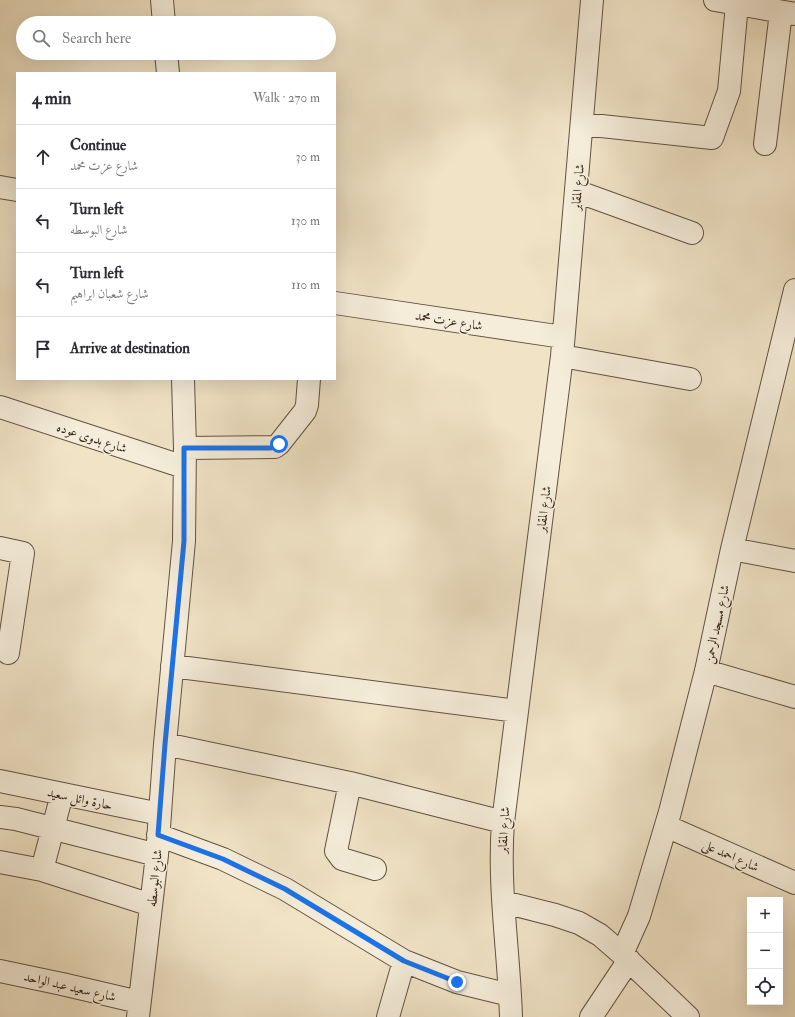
<!DOCTYPE html>
<html lang="en">
<head>
<meta charset="utf-8">
<style>
	:root { --surface:#fff; --page:#f7f7f7; --text:#2b2b33; --muted:#7c7c81; --line:#e1e1e2 }
	body { margin:0; font-family:"IM FELL Double Pica",Amiri,serif; background:var(--page); color:var(--text) }
	.controls { position:absolute; right:12px; bottom:12px; display:grid; overflow:hidden; border-radius:0px; box-shadow:0 4px 16px #0002 }
	.controls button { width:36px; height:36px; display:grid; place-items:center; padding:0; border:0; border-bottom:1px solid var(--line); background:var(--surface); color:var(--text); font:20px sans-serif }
	.stop { position:absolute; width:12px; height:12px; margin:-9px; border:3px solid #1a73e8; border-radius:50%; background:#fff }
	.stop.end { background:#1a73e8; border-color:#fff; box-shadow:0 1px 4px #0008 }
	.list { margin:0; padding:0; list-style:none }
	h2 { display:flex; justify-content:space-between; align-items:center; height:52px; margin:0; padding:0 16px; font-size:17px }
	h2 small { font-size:13px; font-weight:400; color:var(--muted) }
	.list li { display:grid; grid-template-columns:26px 1fr auto; gap:12px; align-items:center; box-sizing:border-box; height:64px; padding:0 16px; border-top:1px solid var(--line) }
	.list b { display:block; font-size:15px; white-space:nowrap }
	.list p { margin:0; font-size:13px; white-space:nowrap; color:var(--muted) }
	.list em { font-size:13px; font-style:normal; color:var(--muted) }
	.icon { flex:none; width:22px; height:22px; fill:none; stroke:currentColor; stroke-width:2; stroke-linecap:round; stroke-linejoin:round }
	.map { position:relative; flex:none; width:795px; height:1017px; overflow:hidden }
	.search { position:absolute; background:var(--surface); box-shadow:0 4px 16px #0002; left:16px; top:16px; width:320px; height:44px; display:flex; align-items:center; gap:10px; box-sizing:border-box; padding:0 14px; border-radius:22px; color:var(--muted); font-size:15px }
	.panel { position:absolute; background:var(--surface); box-shadow:0 4px 16px #0002; left:16px; top:72px; width:320px; height:308px; border-radius:0px }
	.map>svg:first-child { display:block }
	.lines { fill:none; stroke-linecap:round; stroke-linejoin:round }
	.minor-casing { stroke:#625242; stroke-width:24 }
	.minor { stroke:#f5edda; stroke-width:22 }
	.route { stroke:#1a73e8; stroke-width:5 }
	.labels { text-anchor:middle; stroke-width:3; stroke-linejoin:round; paint-order:stroke }
	.street-label { font-size:13px; fill:#332116; stroke:#f5edda }
</style>
</head>
<body>
<div class="map">
<svg width="795" height="1017" viewBox="0 0 795 1017">
	<rect width="100%" height="100%" fill="#f0e3c6"/>
	<filter id="stains"><feTurbulence type="fractalNoise" baseFrequency=".005" numOctaves="4"/><feColorMatrix values="0 0 0 0 .2 0 0 0 0 .09 0 0 0 0 .02 0 0 0 .5 -.17"/></filter>
	<radialGradient id="worn" r=".72"><stop offset=".6" stop-color="#630" stop-opacity="0"/><stop offset="1" stop-color="#630" stop-opacity=".3"/></radialGradient>
	<g class="lines">
		<defs>
			<path id="minor" d="M162,0L164,23
				M715,0L795,14
				M166,53L168,73
				M583,124L712,138L729,91L737,4
				M765,144L781,12
				M0,187L17,190
				M576,191L692,233
				M335,303L563,337
				M562,356L690,379
				M0,407L184,467
				M185,448L275,447L279,444L305,411L307,405L309,379
				M0,548L23,553L8,653
				M732,549L795,561
				M172,666L517,711
				M706,671L795,697
				M165,744L350,783L503,822
				M0,781L160,814
				M350,783L336,851L342,859L375,869
				M0,817L16,819L157,855
				M666,826L795,883
				M158,835L223,859L285,889L404,961L457,982L510,995
				M0,862L42,870L151,905
				M42,870L62,794
				M504,902L555,915L579,923L600,935L622,954L688,1017
				M622,954L639,916L670,812L706,671L732,549L795,290
				M0,971L62,984L139,1002
				M138,1017L157,855L165,744L184,541L185,448L183,379
				M388,1017L404,961
				M511,1017C509,952 498,887 503,822L562,356L592,0
				M591,1017L629,960"/>
		</defs>
		<use href="#minor" class="minor-casing"/>
		<use href="#minor" class="minor"/>
	</g>
	<g class="lines">
		<path class="route" d="M279,444L275,447L270,448H184V541L165,744L158,835L223,859L285,889L404,961L457,982"/>
	</g>
	<g class="labels">
		<g class="street-label">
			<text transform="translate(577 187) rotate(-85)" y="5">شارع المقابر</text>
			<text transform="translate(449 320) rotate(9)" y="5">شارع عزت محمد</text>
			<text transform="translate(92 437) rotate(18)" y="5">شارع بدوى عوده</text>
			<text transform="translate(543 509) rotate(-83)" y="5">شارع المقابر</text>
			<text transform="translate(716 624) rotate(-78)" y="5">شارع مسجد الرحمن</text>
			<text transform="translate(80 798) rotate(12)" y="5">حارة وائل سعيد</text>
			<text transform="translate(503 830) rotate(-86)" y="5">شارع المقابر</text>
			<text transform="translate(731 855) rotate(24)" y="5">شارع احمد على</text>
			<text transform="translate(154 878) rotate(-84)" y="5">شارع البوسطه</text>
			<text transform="translate(70 986) rotate(13)" y="5">شارع سعيد عبد الواحد</text>
		</g>
	</g>
	<rect width="100%" height="100%" filter="url(#stains)"/>
	<rect width="100%" height="100%" fill="url(#worn)"/>
</svg>
<div class="controls">
<button>+</button>
<button>−</button>
<button><svg class="icon" aria-label="locate" viewBox="0 0 24 24"><circle cx="12" cy="12" r="6"/><path d="M12 2v4M12 18v4M2 12h4M18 12h4"/></svg></button>
</div>
<div class="stop" style="left:279px;top:444px"></div>
<div class="stop end" style="left:457px;top:982px"></div>
<div class="search"><svg class="icon" aria-label="search" viewBox="0 0 24 24"><circle cx="10" cy="10" r="6"/><path d="M15 15l6 6"/></svg>Search here</div>
<section class="panel">
<h2>4 min<small>Walk · 270 m</small></h2>
<ul class="list">
<li><svg class="icon" aria-label="ahead" viewBox="0 0 24 24"><path d="M12 20V5M6 11l6-6 6 6"/></svg><div><b>Continue</b><p>شارع عزت محمد</p></div><em>30 m</em></li>
<li><svg class="icon" aria-label="left" viewBox="0 0 24 24"><path d="M17 20v-9H6M10 6l-5 5 5 5"/></svg><div><b>Turn left</b><p>شارع البوسطه</p></div><em>130 m</em></li>
<li><svg class="icon" aria-label="left" viewBox="0 0 24 24"><path d="M17 20v-9H6M10 6l-5 5 5 5"/></svg><div><b>Turn left</b><p>شارع شعبان ابراهيم</p></div><em>110 m</em></li>
<li><svg class="icon" aria-label="arrive" viewBox="0 0 24 24"><path d="M6 21V4h12l-3 4 3 4H6"/></svg><div><b>Arrive at destination</b></div></li>
</ul>
</section>
</div>
</body>
</html>
